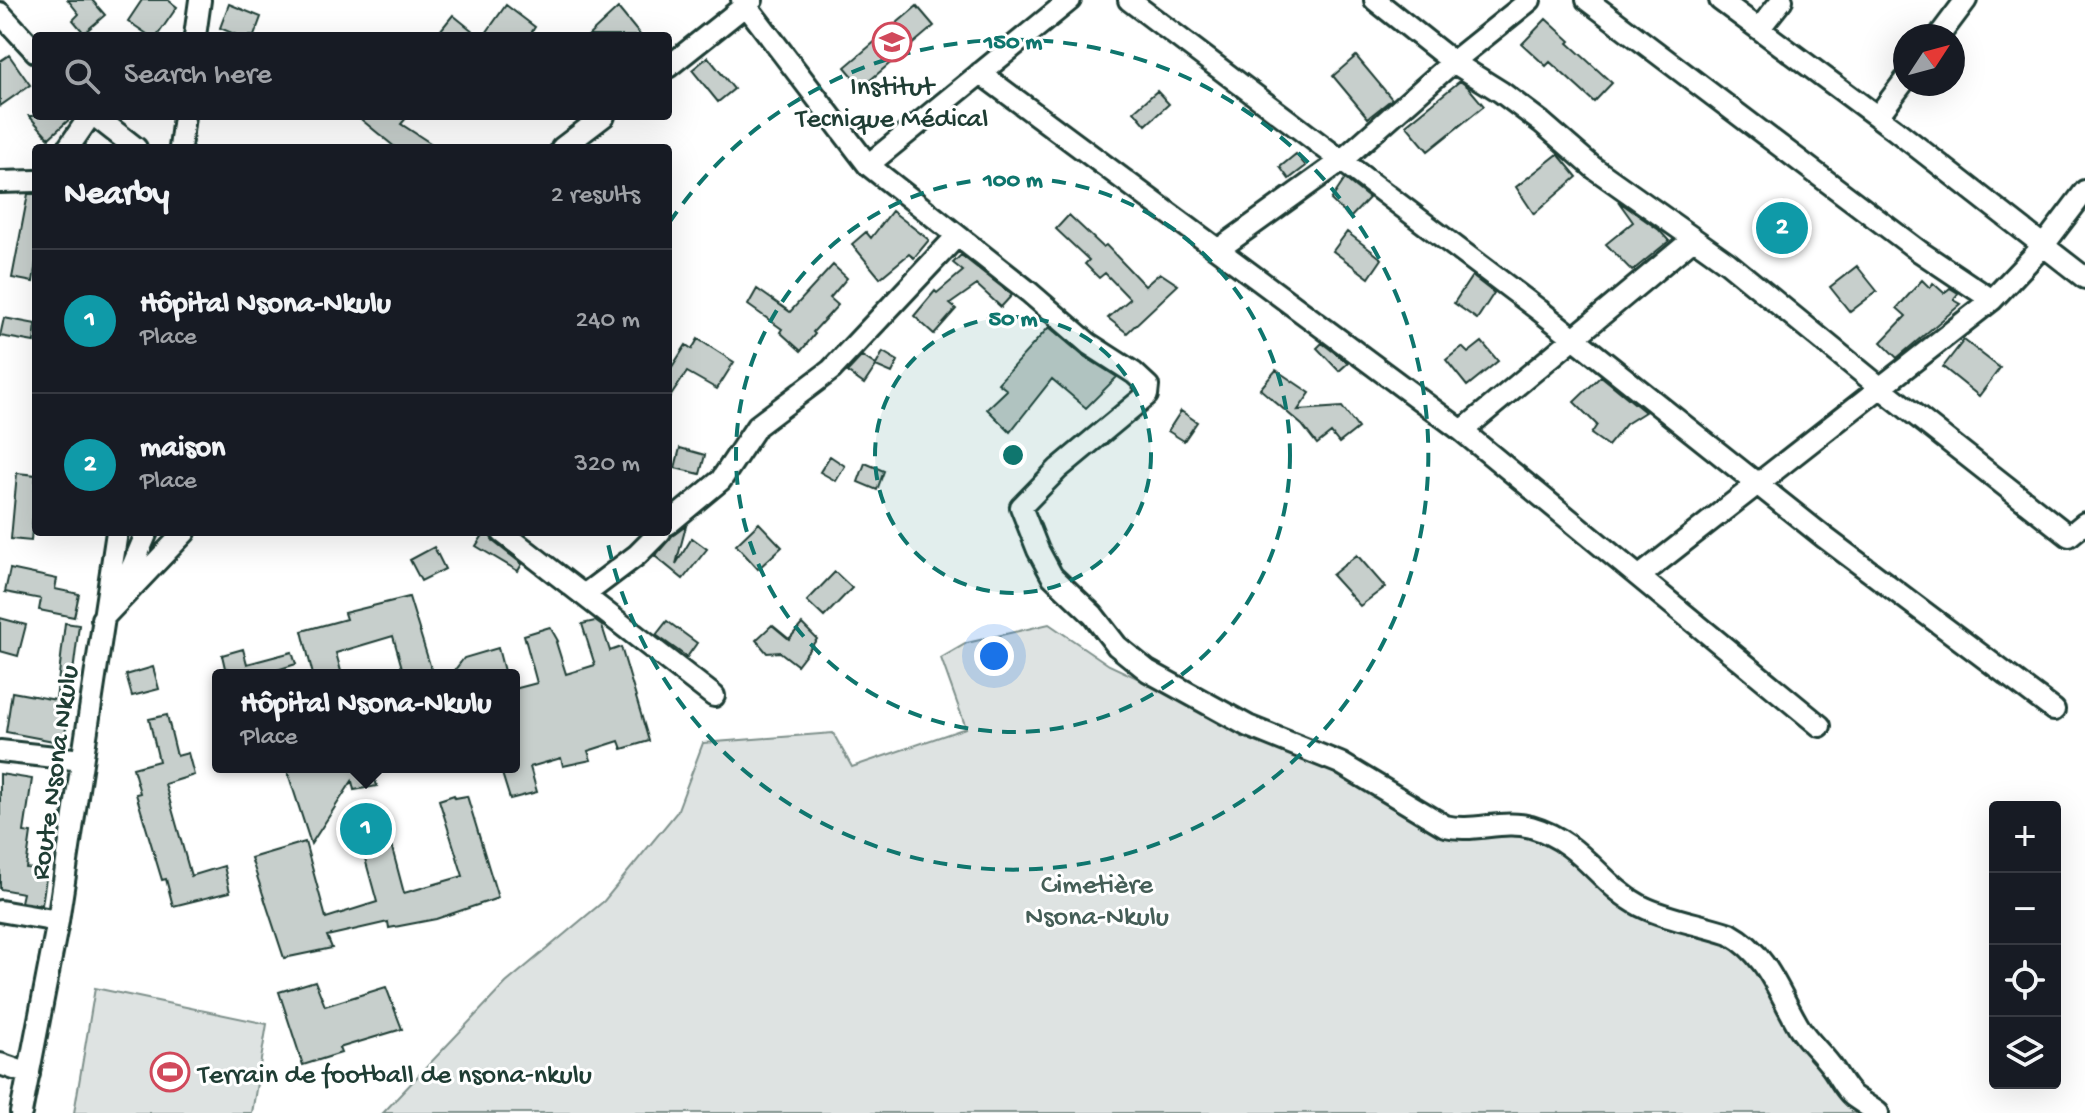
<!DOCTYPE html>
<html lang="en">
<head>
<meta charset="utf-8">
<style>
	:root { --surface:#171b24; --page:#242831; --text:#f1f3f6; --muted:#9ea1a6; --line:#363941; --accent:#d1495b }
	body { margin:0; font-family:"Gochi Hand",sans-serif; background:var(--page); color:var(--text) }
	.controls { position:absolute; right:24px; bottom:24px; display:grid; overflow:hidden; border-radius:8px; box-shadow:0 8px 32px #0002 }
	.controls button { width:72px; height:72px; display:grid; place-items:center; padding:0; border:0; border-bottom:2px solid var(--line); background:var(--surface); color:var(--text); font:40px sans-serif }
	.compass { position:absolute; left:1893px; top:24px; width:72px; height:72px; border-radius:50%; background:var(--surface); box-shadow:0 8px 32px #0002; rotate:54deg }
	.you { position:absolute; left:994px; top:656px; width:28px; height:28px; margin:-20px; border:6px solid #fff; border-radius:50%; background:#1a73e8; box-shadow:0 0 0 12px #1a73e833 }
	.badge { display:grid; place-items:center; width:52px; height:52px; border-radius:50%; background:var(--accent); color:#fff; font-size:26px; font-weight:700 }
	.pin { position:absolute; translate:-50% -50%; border:4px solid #fff; box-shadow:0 2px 8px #0006 }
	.popup { position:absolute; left:212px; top:669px; width:308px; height:104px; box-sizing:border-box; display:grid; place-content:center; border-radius:8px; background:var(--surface); filter:drop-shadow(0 2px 6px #0005); font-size:26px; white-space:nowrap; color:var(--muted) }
	.popup b { font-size:30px; color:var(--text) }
	.popup::after { content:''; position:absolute; left:50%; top:100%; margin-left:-16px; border:16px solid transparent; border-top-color:var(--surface) }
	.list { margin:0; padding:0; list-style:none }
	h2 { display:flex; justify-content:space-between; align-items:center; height:104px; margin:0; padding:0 32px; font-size:34px }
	h2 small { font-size:26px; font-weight:400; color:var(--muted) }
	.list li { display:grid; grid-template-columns:52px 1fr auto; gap:24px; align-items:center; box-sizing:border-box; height:144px; padding:0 32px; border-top:2px solid var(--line) }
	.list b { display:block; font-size:30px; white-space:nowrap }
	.list p { margin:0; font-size:26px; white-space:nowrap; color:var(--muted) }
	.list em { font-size:26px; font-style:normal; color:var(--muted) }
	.icon { flex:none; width:44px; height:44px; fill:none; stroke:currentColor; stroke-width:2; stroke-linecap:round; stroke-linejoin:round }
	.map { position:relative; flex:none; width:2085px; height:1113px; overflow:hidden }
	.search { position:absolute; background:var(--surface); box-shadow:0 8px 32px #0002; left:32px; top:32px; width:640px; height:88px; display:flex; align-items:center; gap:20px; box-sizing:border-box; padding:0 28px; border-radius:8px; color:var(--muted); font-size:30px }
	.panel { position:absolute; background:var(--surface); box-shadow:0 8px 32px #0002; left:32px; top:144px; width:640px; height:392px; border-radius:8px }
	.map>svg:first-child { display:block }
	.green { fill:#dee3e2; stroke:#7e908b; stroke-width:2 }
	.building { fill:#c7cfcc; stroke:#1f3d34; stroke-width:2 }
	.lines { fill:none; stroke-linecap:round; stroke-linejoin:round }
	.minor-casing { stroke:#1f3d34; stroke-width:26 }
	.minor { stroke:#fff; stroke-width:20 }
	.ring { fill:none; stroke:#0f766e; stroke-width:4; stroke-dasharray:14 10 }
	.labels { text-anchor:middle; stroke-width:6; stroke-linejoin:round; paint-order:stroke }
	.poi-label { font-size:28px; fill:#1f3d34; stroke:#fff }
	.street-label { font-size:28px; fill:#1f3d34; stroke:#fff }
	.park-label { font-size:28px; fill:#455e57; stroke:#fff }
	.centre { fill:#0f766e; stroke:#fff; stroke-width:4 }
	.ring-label { font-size:24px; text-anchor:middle; font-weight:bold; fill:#0f766e; stroke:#fff; stroke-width:6; stroke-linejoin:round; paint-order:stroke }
</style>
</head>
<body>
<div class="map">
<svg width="2085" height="1113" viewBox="0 0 2085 1113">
	<rect width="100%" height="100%" fill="#fff"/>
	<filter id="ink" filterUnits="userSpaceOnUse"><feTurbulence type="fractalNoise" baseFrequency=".0125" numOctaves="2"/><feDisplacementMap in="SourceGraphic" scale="16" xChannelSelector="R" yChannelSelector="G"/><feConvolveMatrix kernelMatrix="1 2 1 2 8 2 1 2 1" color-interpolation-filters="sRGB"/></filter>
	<g filter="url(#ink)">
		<path class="green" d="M1049,624L1109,665L1355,780L1444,833L1513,832L1547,837L1607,888L1737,943L1868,1113H383L506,983L604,901L677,812L703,743L833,733L852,767L966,728L941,658L967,643Z
			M95,988L267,1024L252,1113H74Z"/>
		<path class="building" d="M68,0H92L105,15L84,33L73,20L79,14Z
			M142,0H168L177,7L157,36H150L128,21Z
			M229,4L261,17L254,36H239L220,28Z
			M506,5L535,27L529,36H484Z
			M917,6L934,26L862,87L845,67Z
			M618,8L641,36H588Z
			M453,15L479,36H436Z
			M1546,19L1570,41L1568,43L1612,83L1594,102L1550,62L1546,66L1522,44Z
			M9,55L30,85L0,106V61Z
			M1356,56L1392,99L1368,118L1333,76Z
			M708,57L734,89L718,102L692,70Z
			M1460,81L1468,87L1484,106L1428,151L1406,125Z
			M1157,91L1169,104L1146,125L1134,111Z
			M29,116H73L49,138Z
			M357,116H408L401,124L438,148H396Z
			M1296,154L1306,166L1289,179L1280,167Z
			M1558,154L1577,177L1534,214L1516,187Z
			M1345,179L1369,198L1350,218L1331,200Z
			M28,194H36V262L33,282L12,278Z
			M1618,201L1659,230L1669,241L1632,271L1606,244L1633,222Z
			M1784,204L1805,229L1779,252L1758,227Z
			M892,211L929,240L914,258L909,254L880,278L852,244L866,232L871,238Z
			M1069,215L1103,247L1106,245L1145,286L1160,273L1178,285L1127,333L1108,318L1130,299L1105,273L1099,278L1085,264L1089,260L1056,229Z
			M1347,232L1382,259L1369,278L1333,251Z
			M961,255L1012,295L1001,307L977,285L950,304L956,309L934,334L914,316L935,291L937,293L963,271L953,263Z
			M833,265L847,278L830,298L838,305L813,332L815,334L801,351L780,332L782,329L748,305L757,289L790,312Z
			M1857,266L1877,291L1850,312L1830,287Z
			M1472,276L1494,293L1477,319L1454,303Z
			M1922,280L1930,288L1933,283L1944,293L1950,288L1958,293L1954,300L1961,304L1897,358L1881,342L1906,316L1897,308Z
			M4,318L36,324L34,342L0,336Z
			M1049,327L1082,355L1117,377L1086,408L1052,379L1010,432L987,409L1007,390L998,383Z
			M698,339L734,362L717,389L687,372L668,400V373L686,345L692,349Z
			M1964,340L2000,368L1979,396L1943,367Z
			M1482,342L1498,361L1467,386L1446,360L1462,347L1468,353Z
			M1322,343L1348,363L1339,371L1317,348Z
			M883,352L898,361L892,373L876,366L864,384L847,372L862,356L876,365Z
			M1276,370L1310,393L1298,410L1342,407L1358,428L1339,443L1331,433L1317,444L1302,425L1260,389Z
			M1601,376L1645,412L1626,424L1608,446L1591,434L1597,425L1574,402Z
			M1181,411L1197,422L1184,441L1168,431Z
			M680,448L705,455L700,474L675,468Z
			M830,456L845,466L836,481L820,472Z
			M865,463L884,471L877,490L858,482Z
			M17,473L36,475L31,541L11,539Z
			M759,523L782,547L758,569L736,545Z
			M686,526L676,564L692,538L707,549L683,579L655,556L672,536Z
			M485,532L489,533L494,542L522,564L518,571L476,546Z
			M434,547L445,569L421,581L410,560Z
			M1357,555L1385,587L1360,606L1332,575Z
			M10,569L57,579L55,589L79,594L74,617L39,610L41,599L5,592Z
			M835,572L852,588L824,617L807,601Z
			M409,597L433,675H404L393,636L336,653L342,675H313L302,631L346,619L344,613Z
			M0,618L26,625L18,656L0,651Z
			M595,621L602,626L610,651L621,647L649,741L622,749L619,741L588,751L591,760L563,766L561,758L530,767L537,792L510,799L500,767H514V689L537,683L524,635L550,627L558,641L556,642L566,674L595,665L582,624Z
			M667,621L697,643L687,657L656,635Z
			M65,623L79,625L64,743L6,732L12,692L56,700Z
			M802,624L817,639L797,665L780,652L767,653L756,640L772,625L789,639Z
			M498,648L505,675H451L464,658Z
			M243,649L247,664L292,652L296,664L261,675H226L225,670L231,669L225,668L222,655Z
			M153,667L159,689L132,696L126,675Z
			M167,715L177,756L188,753L194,775L165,784L191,876L224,866L230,892L173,906L166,879L162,880L136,794L140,793L133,768L159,761L149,719Z
			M286,767H371L377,786L354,790L352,781L311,844Z
			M0,774L32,779L24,832L31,833L26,868L47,871L42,905L21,902L23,893L0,889Z
			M454,795L455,798L467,796L498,898L436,919L389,928L388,922L327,936L332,948L284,958L251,858L305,842L326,918L377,902L356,826L384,818L404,893L463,876L439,800Z
			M315,981L325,1006L386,987L402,1029L339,1048L341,1053L303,1065L279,992Z"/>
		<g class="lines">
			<defs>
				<path id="minor" d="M742,0L868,165L1029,292L1089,344L1134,373L1148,386L1147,395L1058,469L1021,507L1038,550L1052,576L1093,615L1117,646L1148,671L1248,726L1340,763L1445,826C1473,833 1503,819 1531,827C1583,842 1599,884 1641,906C1669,920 1701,924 1730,934C1768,955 1778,992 1799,1027C1809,1043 1824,1055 1834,1070C1840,1079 1845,1089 1853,1096C1861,1102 1870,1107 1878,1113
					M1129,0L1539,310L1824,537L2054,710
					M1375,0L1453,62L1501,92L1541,122L1594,168L1728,263L1881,388L2069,536L2085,523
					M1587,0L1919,251L1992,300
					M1720,0L1894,129L2085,278
					M0,13L36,52
					M1759,29L1782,0
					M195,36L200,0
					M1939,36L1966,0
					M668,67L752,0
					M980,73L1462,431L1820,726
					M95,116L136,148
					M1878,116L1905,80
					M68,148L90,116
					M180,148L184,116
					M562,148L604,116
					M868,165L1070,0
					M0,182L36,181
					M1219,249L1341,161L1453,62L1530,0
					M1462,431L1693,239
					M668,524L721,480L757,426L831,370L956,237
					M502,532L714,696
					M1640,576L1992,300L2044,245L2085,191
					M126,590L127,579L147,532
					M584,595L637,555L660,532
					M102,619L185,532
					M0,751L82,760
					M0,911L58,921
					M0,1064L29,1074
					M21,1113L58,921L117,532"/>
			</defs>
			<use href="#minor" class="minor-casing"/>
			<use href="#minor" class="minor"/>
		</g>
	</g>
	<circle cx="1013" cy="455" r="138" fill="#0f766e" fill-opacity=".12"/>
	<g class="ring">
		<circle cx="1013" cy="455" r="138"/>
		<circle cx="1013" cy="455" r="277"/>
		<path d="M669 223A415 415 0 1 1 606 534"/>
	</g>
	<defs>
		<symbol id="university-ring" viewBox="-11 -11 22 22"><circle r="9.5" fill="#fff" stroke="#d1495b" stroke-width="1.5"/><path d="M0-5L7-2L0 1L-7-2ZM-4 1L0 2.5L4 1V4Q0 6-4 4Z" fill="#d1495b"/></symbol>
		<symbol id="stadium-ring" viewBox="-11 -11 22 22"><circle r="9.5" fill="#fff" stroke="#d1495b" stroke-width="1.5"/><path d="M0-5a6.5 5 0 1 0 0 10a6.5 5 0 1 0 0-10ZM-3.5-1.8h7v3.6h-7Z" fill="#d1495b"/></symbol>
	</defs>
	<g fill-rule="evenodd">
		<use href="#university-ring" x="870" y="20" width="44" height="44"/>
		<use href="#stadium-ring" x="148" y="1050" width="44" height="44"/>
	</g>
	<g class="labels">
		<g class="poi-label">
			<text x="892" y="94">Institut<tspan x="892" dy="32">Tecnique Médical</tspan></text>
			<text x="198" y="1082" text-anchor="start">Terrain de football de nsona-nkulu</text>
		</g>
		<g class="street-label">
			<text transform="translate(52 772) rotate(-82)" y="10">Route Nsona Nkulu</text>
		</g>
		<g class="park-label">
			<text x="1097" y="892">Cimetière<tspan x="1097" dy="32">Nsona-Nkulu</tspan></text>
		</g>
	</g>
	<circle cx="1013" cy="455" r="12" class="centre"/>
	<g class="ring-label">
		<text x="1013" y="48">150 m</text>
		<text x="1013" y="186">100 m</text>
		<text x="1013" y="325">50 m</text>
	</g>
</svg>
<div class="controls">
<button>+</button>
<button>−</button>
<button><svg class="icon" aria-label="locate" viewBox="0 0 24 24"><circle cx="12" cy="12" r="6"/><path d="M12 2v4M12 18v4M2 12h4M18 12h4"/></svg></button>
<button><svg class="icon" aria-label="layers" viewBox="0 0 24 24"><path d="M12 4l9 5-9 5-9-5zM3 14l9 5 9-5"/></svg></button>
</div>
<svg class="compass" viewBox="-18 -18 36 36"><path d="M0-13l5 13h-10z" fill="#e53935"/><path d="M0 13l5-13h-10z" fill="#9ea1a6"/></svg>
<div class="you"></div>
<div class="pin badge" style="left:366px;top:829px;background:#0f9aa8">1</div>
<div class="popup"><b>Hôpital Nsona-Nkulu</b>Place</div>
<div class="pin badge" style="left:1782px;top:228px;background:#0f9aa8">2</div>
<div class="search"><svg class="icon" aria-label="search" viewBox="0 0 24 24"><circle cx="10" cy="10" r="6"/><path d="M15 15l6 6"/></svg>Search here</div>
<section class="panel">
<h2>Nearby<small>2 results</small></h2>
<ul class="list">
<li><span class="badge" style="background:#0f9aa8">1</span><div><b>Hôpital Nsona-Nkulu</b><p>Place</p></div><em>240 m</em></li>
<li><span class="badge" style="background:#0f9aa8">2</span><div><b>maison</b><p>Place</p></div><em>320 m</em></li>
</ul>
</section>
</div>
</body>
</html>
